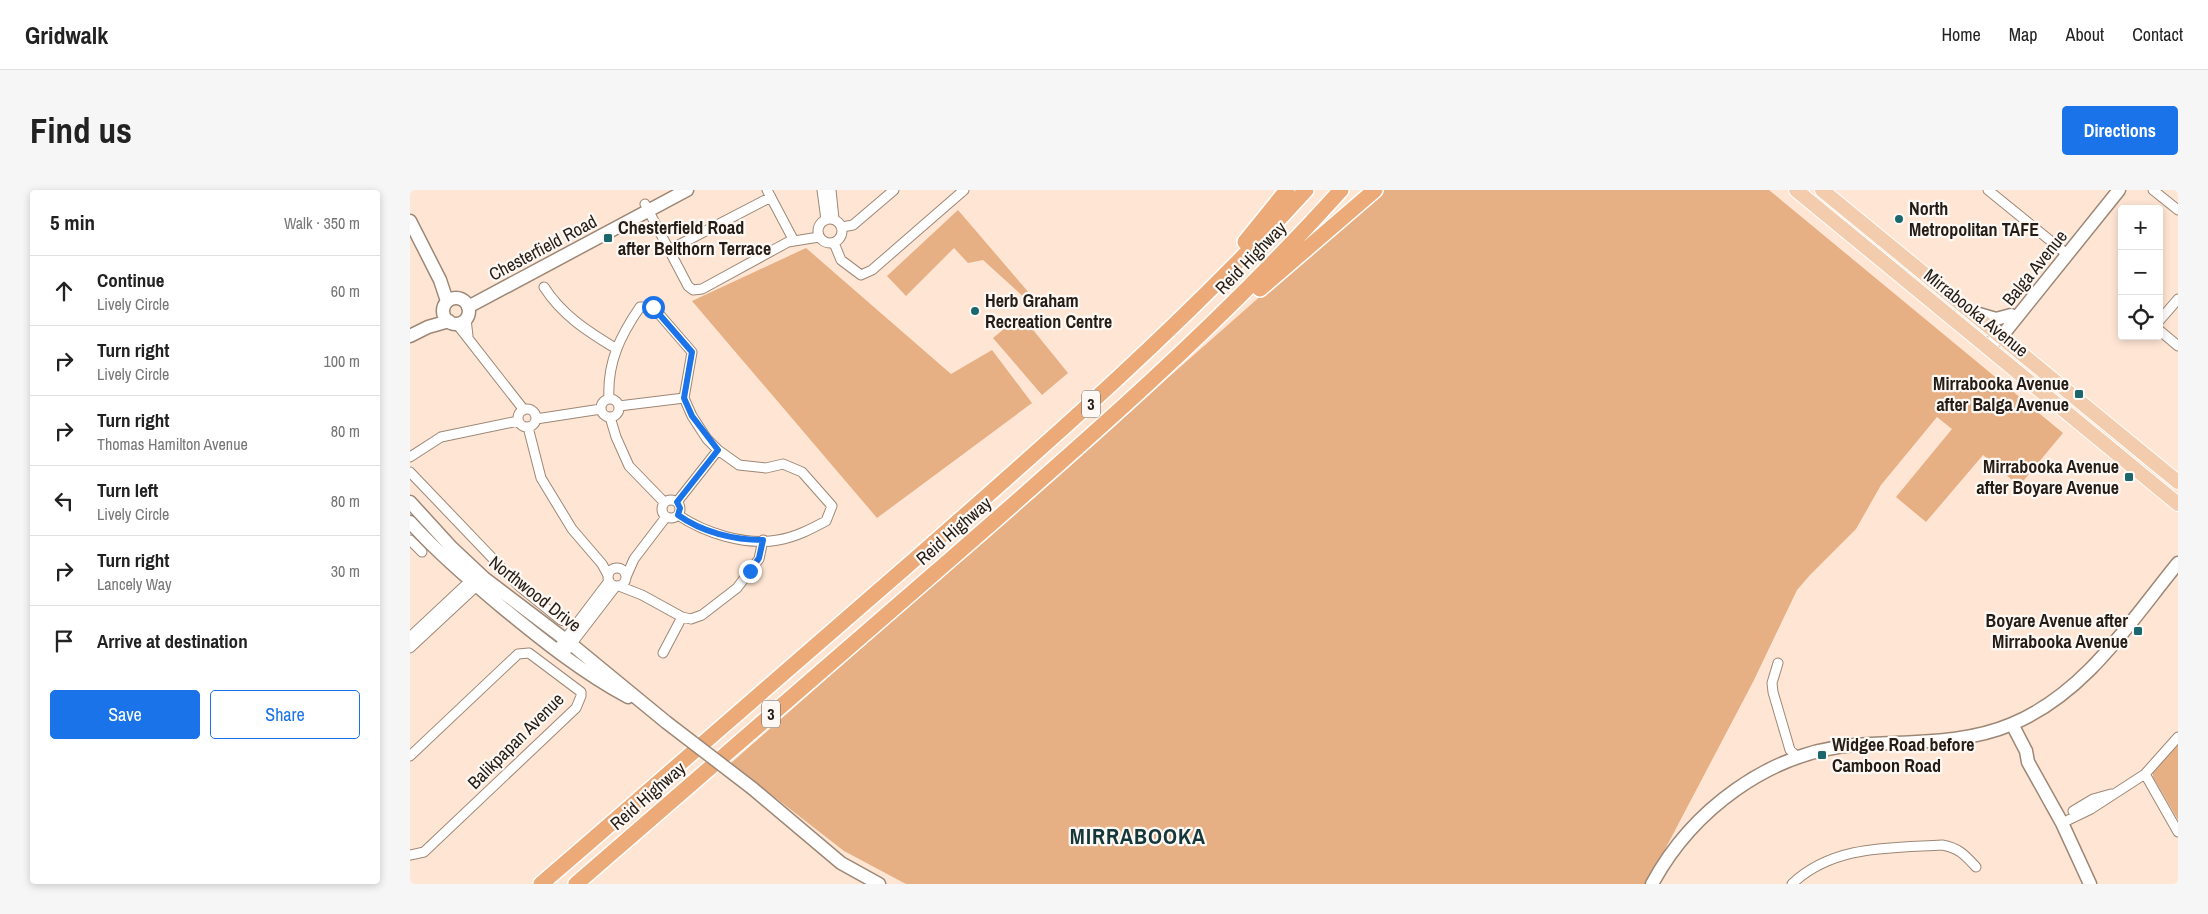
<!DOCTYPE html>
<html lang="en">
<head>
<meta charset="utf-8">
<style>
	:root { --surface:#fff; --page:#f6f6f6; --text:#222; --muted:#767676; --line:#e0e0e0; --accent:#1a73e8 }
	body { margin:0; font-family:"Archivo Narrow",sans-serif; background:var(--page); color:var(--text) }
	.controls { position:absolute; right:15px; top:15px; display:grid; overflow:hidden; border-radius:5px; box-shadow:0 2px 8px #0003 }
	.controls button { width:45px; height:45px; display:grid; place-items:center; padding:0; border:0; border-bottom:1px solid var(--line); background:var(--surface); color:var(--text); font:25px sans-serif }
	.stop { position:absolute; width:15px; height:15px; margin:-11px; border:4px solid #1a73e8; border-radius:50%; background:#fff }
	.stop.end { background:#1a73e8; border-color:#fff; box-shadow:0 1px 5px #0008 }
	.list { margin:0; padding:0; list-style:none }
	h2 { display:flex; justify-content:space-between; align-items:center; height:65px; margin:0; padding:0 20px; font-size:21px }
	h2 small { font-size:16px; font-weight:400; color:var(--muted) }
	.list li { display:grid; grid-template-columns:32px 1fr auto; gap:15px; align-items:center; box-sizing:border-box; height:70px; padding:0 20px; border-top:1px solid var(--line) }
	.list b { display:block; font-size:19px; white-space:nowrap }
	.list p { margin:0; font-size:16px; white-space:nowrap; color:var(--muted) }
	.list em { font-size:16px; font-style:normal; color:var(--muted) }
	.actions { display:flex; gap:10px; padding:15px 20px }
	.actions a { flex:1; padding:11px 0; border:1px solid var(--accent); border-radius:5px; text-align:center; font-size:18px; color:var(--accent) }
	.actions .main { background:var(--accent); color:#fff }
	.icon { flex:none; width:28px; height:28px; fill:none; stroke:currentColor; stroke-width:2; stroke-linecap:round; stroke-linejoin:round }
	.map { position:relative; flex:none; width:1768px; height:694px; overflow:hidden; border-radius:5px }
	header { display:flex; align-items:center; gap:30px; box-sizing:border-box; height:70px; padding:0 25px; background:var(--surface); border-bottom:1px solid var(--line) }
	header strong { font-size:24px }
	nav { display:flex; gap:28px; margin-inline-start:auto; font-size:18px }
	.intro { display:flex; align-items:center; justify-content:space-between; box-sizing:border-box; height:120px; padding:0 30px }
	h1 { margin:0; font-size:35px }
	.button { padding:12px 22px; border-radius:5px; background:var(--accent); color:#fff; font-size:18px; font-weight:700 }
	main { display:flex; gap:30px; padding:0 30px }
	aside { flex:1; background:var(--surface); border-radius:5px; box-shadow:0 2px 8px #0003 }
	.map>svg:first-child { display:block }
	.green { fill:#e6af84 }
	.lines { fill:none; stroke-linecap:round; stroke-linejoin:round }
	.street-casing { stroke:#9d8776; stroke-width:11 }
	.secondary-casing { stroke:#9d8776; stroke-width:15 }
	.primary-casing { stroke:#fff; stroke-width:16 }
	.highway-casing { stroke:#fff; stroke-width:18 }
	.street { stroke:#fff; stroke-width:9 }
	.secondary { stroke:#fff; stroke-width:12 }
	.primary { stroke:#f3ccae; stroke-width:14 }
	.highway { stroke:#ebaa78; stroke-width:15 }
	.secondary-bridge-casing { stroke:#9d8776; stroke-width:15; stroke-linecap:butt }
	.secondary-bridge { stroke:#fff; stroke-width:12 }
	.route { stroke:#1a73e8; stroke-width:6 }
	.poi-dot { fill:#1a676e; stroke:#fdf8f4; stroke-width:2 }
	.labels { text-anchor:middle; stroke-width:4.5; stroke-linejoin:round; paint-order:stroke }
	.shield { fill:#fdf8f4; stroke:#655e58; stroke-width:1 }
	.shield-label { font-size:16px; font-weight:bold; fill:#241c15 }
	.poi-label { font-size:18px; font-weight:bold; fill:#241c15; stroke:#fdf8f4; text-anchor:start }
	.street-label { font-size:18px; fill:#241c15; stroke:#fdf8f4 }
	.district-label { font-size:22px; font-weight:bold; letter-spacing:1px; fill:#14373a; stroke:#fdf8f4 }
</style>
</head>
<body>
<header>
<strong>Gridwalk</strong>
<nav><a>Home</a><a>Map</a><a>About</a><a>Contact</a></nav>
</header>
<div class="intro"><h1>Find us</h1><a class="button">Directions</a></div>
<main>
<aside>
<h2>5 min<small>Walk · 350 m</small></h2>
<ul class="list">
<li><svg class="icon" aria-label="ahead" viewBox="0 0 24 24"><path d="M12 20V5M6 11l6-6 6 6"/></svg><div><b>Continue</b><p>Lively Circle</p></div><em>60 m</em></li>
<li><svg class="icon" aria-label="right" viewBox="0 0 24 24"><path d="M7 20v-9h11M14 6l5 5-5 5"/></svg><div><b>Turn right</b><p>Lively Circle</p></div><em>100 m</em></li>
<li><svg class="icon" aria-label="right" viewBox="0 0 24 24"><path d="M7 20v-9h11M14 6l5 5-5 5"/></svg><div><b>Turn right</b><p>Thomas Hamilton Avenue</p></div><em>80 m</em></li>
<li><svg class="icon" aria-label="left" viewBox="0 0 24 24"><path d="M17 20v-9H6M10 6l-5 5 5 5"/></svg><div><b>Turn left</b><p>Lively Circle</p></div><em>80 m</em></li>
<li><svg class="icon" aria-label="right" viewBox="0 0 24 24"><path d="M7 20v-9h11M14 6l5 5-5 5"/></svg><div><b>Turn right</b><p>Lancely Way</p></div><em>30 m</em></li>
<li><svg class="icon" aria-label="arrive" viewBox="0 0 24 24"><path d="M6 21V4h12l-3 4 3 4H6"/></svg><div><b>Arrive at destination</b></div></li>
</ul>
<div class="actions"><a class="main">Save</a><a>Share</a></div>
</aside>
<div class="map">
<svg width="1768" height="694" viewBox="0 0 1768 694">
	<rect width="100%" height="100%" fill="#ffe6d4"/>
	<path class="green" d="M971,0H1359L1653,243L1609,296L1573,265L1516,332L1486,307L1542,239L1527,227L1471,295L1446,339L1400,385L1387,400L1343,492L1251,667L1240,694H496L434,661L321,573Z
		M548,20L626,111L615,119L617,110L573,70L558,73L544,58L496,106L477,86Z
		M396,58L541,184L582,160L622,213L467,328L282,111Z
		M611,125L658,183L632,205L583,148Z
		M1768,551V630L1743,587V581Z"/>
	<g class="lines">
		<defs>
			<path id="street" d="M357,0L384,51
				M412,0L416,30
				M421,0L424,29
				M1578,0L1658,65
				M1743,0L1768,20
				M235,14L278,96L283,100L292,99L378,52L409,47
				M408 41a12 12 0 1 1 24 0a12 12 0 1 1-24 0Z
				M432,37L443,35L484,0
				M424,53L431,70L451,85L462,80L554,0
				M259,60L361,7
				M134,97C152,125 177,141 205,158
				M56,129L58,146
				M1749,131L1768,109
				M46,133L114,220
				M1749,140L1768,156
				M191 218a9 9 0 1 1 18 0a9 9 0 1 1-18 0Z
				M199,209C197,173 210,146 230,117H243L282,162L274,208L282,226L297,249L308,260L329,275L356,278L373,274L392,282L422,316L416,331C401,339 386,347 368,350C335,356 295,343 268,325
				M209,216L274,208
				M108 228a9 9 0 1 1 18 0a9 9 0 1 1-18 0Z
				M200,227L206,247L219,276L254,312
				M126,229L191,219
				M118,237L131,288L162,339L192,374L198,385
				M0,267L31,247L108,231
				M0,282L109,396L151,430L167,435
				M252 319a9 9 0 1 1 18 0a9 9 0 1 1-18 0Z
				M267,312L308,260
				M0,350L12,362
				M198 387a9 9 0 1 1 18 0a9 9 0 1 1-18 0Z
				M216,387L224,369L256,327
				M209,396L232,405L272,427L281,429L292,425L327,398L349,369L353,350
				M0,447L64,387
				M0,458L71,392
				M146,461L199,391
				M253,463L272,427
				M153,465L206,396
				M1368,473L1362,493L1363,502L1380,560L1389,568
				M0,566L108,464L119,463L171,502V506L166,518L14,662L0,665
				M1735,584L1768,642
				M1663,621L1683,609L1701,604
				M1652,633L1681,619L1735,584L1768,547
				M1382,694C1423,655 1480,658 1532,655C1549,658 1555,665 1566,677"/>
			<path id="secondary" d="M0,31L30,90L37,111
				M33 121a13 13 0 1 1 26 0a13 13 0 1 1-26 0Z
				M58,117L277,0
				M1562,122L1586,129L1601,125
				M0,146L18,137L39,131
				M1576,156L1591,147L1709,0
				M0,312L42,358L74,388L161,454L256,532
				M0,332C28,363 61,391 93,418C132,450 173,483 218,507
				M1602,534L1616,561L1618,572L1652,633L1680,694
				M342,598L431,673L469,694
				M1242,694C1282,620 1359,562 1445,555C1498,551 1553,555 1602,534C1676,503 1719,433 1768,373"/>
			<path id="primary" d="M1386,0L1768,314
				M1412,0L1768,292"/>
			<path id="highway" d="M835,52L877,0
				M850,99L965,0
				M131,694C253,589 374,483 496,377C634,256 772,136 896,0
				M166,694C286,590 407,485 527,381C667,259 807,138 931,0"/>
		</defs>
		<use href="#street" class="street-casing"/>
		<use href="#secondary" class="secondary-casing"/>
		<use href="#primary" class="primary-casing"/>
		<use href="#highway" class="highway-casing"/>
		<use href="#street" class="street"/>
		<use href="#secondary" class="secondary"/>
		<use href="#primary" class="primary"/>
		<use href="#highway" class="highway"/>
		<defs>
			<path id="secondary-bridge" d="M256,532L342,598"/>
		</defs>
		<use href="#secondary-bridge" class="secondary-bridge-casing"/>
		<use href="#secondary-bridge" class="secondary-bridge"/>
	</g>
	<g class="lines">
		<path class="route" d="M243,117L282,162L274,208L282,226L308,260L267,312L270,318L268,325C292,342 323,350 353,350L349,368L340,381"/>
	</g>
	<g class="poi-dot">
		<circle cx="1489" cy="29" r="5"/>
		<rect x="193" y="43" width="10" height="10" rx="2.5"/>
		<circle cx="565" cy="121" r="5"/>
		<rect x="1664" y="199" width="10" height="10" rx="2.5"/>
		<rect x="1714" y="282" width="10" height="10" rx="2.5"/>
		<rect x="1723" y="436" width="10" height="10" rx="2.5"/>
		<rect x="1407" y="560" width="10" height="10" rx="2.5"/>
	</g>
	<g class="labels">
		<g class="shield">
			<rect x="672" y="200.5" width="18" height="27" rx="4"/>
			<rect x="352" y="510.5" width="18" height="27" rx="4"/>
		</g>
		<g class="shield-label">
			<text x="681" y="220">3</text>
			<text x="361" y="530">3</text>
		</g>
		<g class="poi-label">
			<text x="1499" y="25">North<tspan x="1499" dy="21">Metropolitan TAFE</tspan></text>
			<text x="208" y="44">Chesterfield Road<tspan x="208" dy="21">after Belthorn Terrace</tspan></text>
			<text x="575" y="117">Herb Graham<tspan x="575" dy="21">Recreation Centre</tspan></text>
			<text x="1659" y="200" text-anchor="end">Mirrabooka Avenue<tspan x="1659" dy="21">after Balga Avenue</tspan></text>
			<text x="1709" y="283" text-anchor="end">Mirrabooka Avenue<tspan x="1709" dy="21">after Boyare Avenue</tspan></text>
			<text x="1718" y="437" text-anchor="end">Boyare Avenue after<tspan x="1718" dy="21">Mirrabooka Avenue</tspan></text>
			<text x="1422" y="561">Widgee Road before<tspan x="1422" dy="21">Camboon Road</tspan></text>
		</g>
		<g class="street-label">
			<text transform="translate(133 58) rotate(-28)" y="6">Chesterfield Road</text>
			<text transform="translate(841 68) rotate(-46)" y="6">Reid Highway</text>
			<text transform="translate(1625 78) rotate(-51)" y="6">Balga Avenue</text>
			<text transform="translate(1566 123) rotate(39)" y="6">Mirrabooka Avenue</text>
			<text transform="translate(544 341) rotate(-41)" y="6">Reid Highway</text>
			<text transform="translate(125 404) rotate(38)" y="6">Northwood Drive</text>
			<text transform="translate(106 551) rotate(-45)" y="6">Balikpapan Avenue</text>
			<text transform="translate(238 606) rotate(-41)" y="6">Reid Highway</text>
		</g>
		<g class="district-label">
			<text x="728" y="654">MIRRABOOKA</text>
		</g>
	</g>
</svg>
<div class="controls">
<button>+</button>
<button>−</button>
<button><svg class="icon" aria-label="locate" viewBox="0 0 24 24"><circle cx="12" cy="12" r="6"/><path d="M12 2v4M12 18v4M2 12h4M18 12h4"/></svg></button>
</div>
<div class="stop" style="left:243px;top:117px"></div>
<div class="stop end" style="left:340px;top:381px"></div>
</div>
</main>
</body>
</html>
